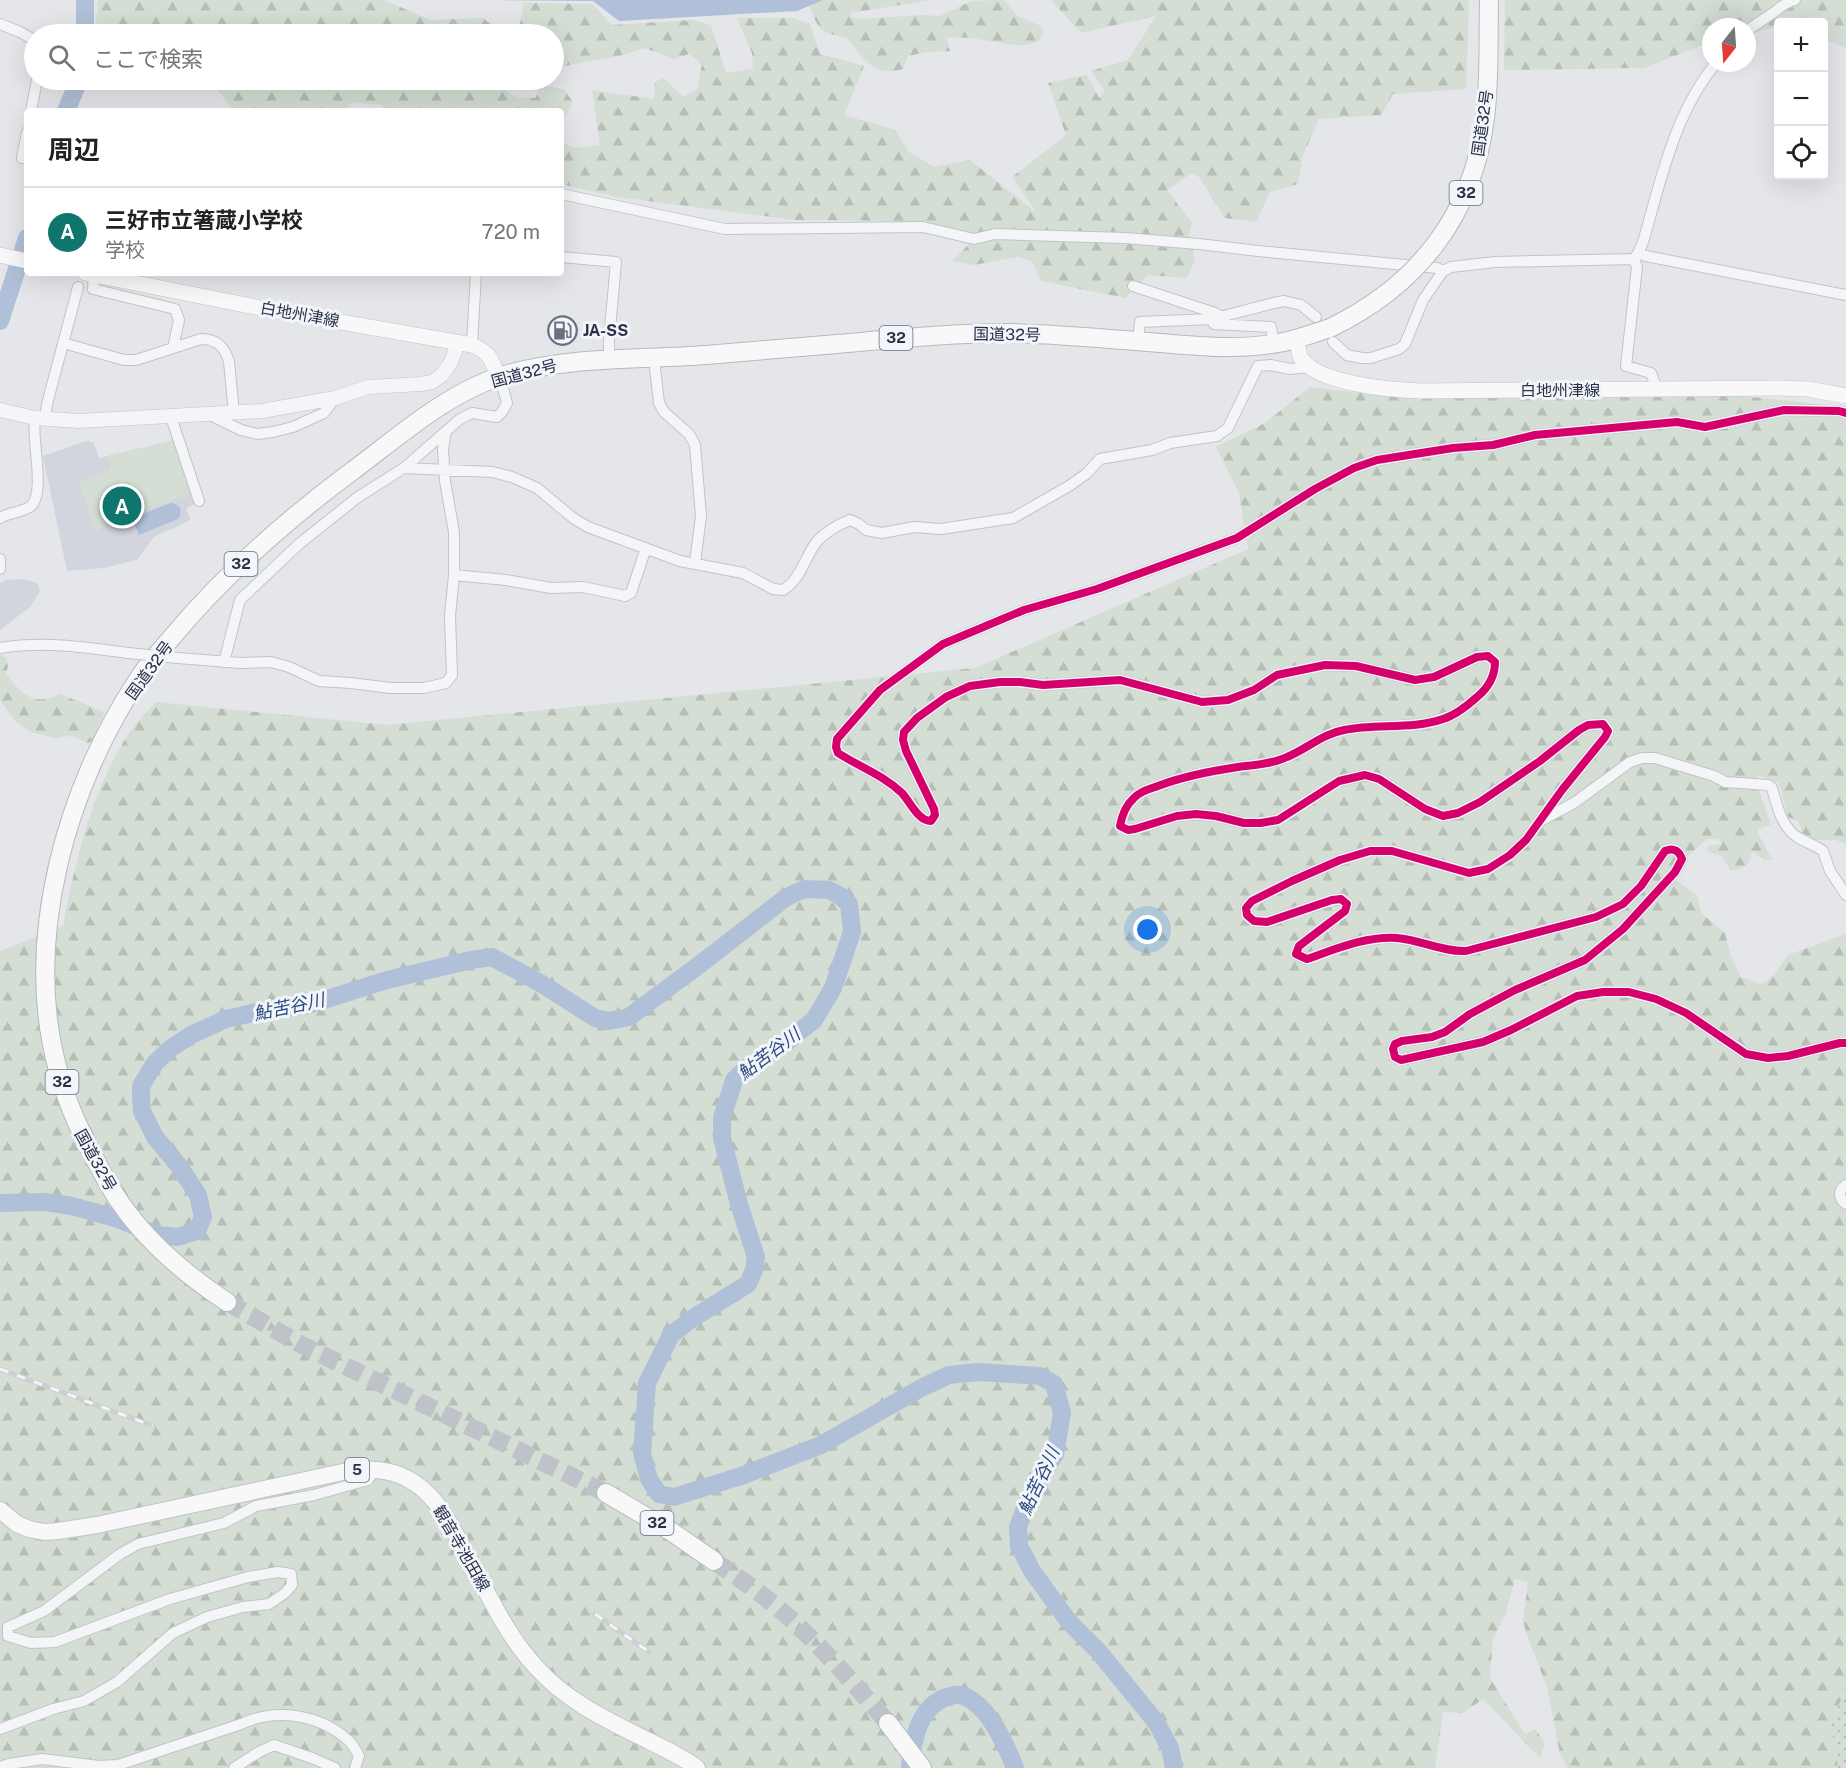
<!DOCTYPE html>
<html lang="ja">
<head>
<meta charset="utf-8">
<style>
	:root { --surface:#fff; --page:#f6f6f6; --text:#222; --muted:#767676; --line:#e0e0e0; --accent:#0f766e }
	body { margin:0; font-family:"Public Sans","Noto Sans JP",sans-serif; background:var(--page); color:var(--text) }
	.controls { position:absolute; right:18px; top:18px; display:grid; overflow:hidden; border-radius:6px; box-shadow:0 6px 24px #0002 }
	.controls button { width:54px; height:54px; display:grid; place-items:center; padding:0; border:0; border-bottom:2px solid var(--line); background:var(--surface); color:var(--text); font:30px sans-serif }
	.compass { position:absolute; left:1702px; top:18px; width:54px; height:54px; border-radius:50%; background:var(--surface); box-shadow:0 6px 24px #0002; rotate:197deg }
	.you { position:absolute; left:1148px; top:930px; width:21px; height:21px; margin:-15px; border:4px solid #fff; border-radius:50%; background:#1a73e8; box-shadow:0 0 0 9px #1a73e833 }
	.badge { display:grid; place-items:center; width:39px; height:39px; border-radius:50%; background:var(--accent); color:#fff; font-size:20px; font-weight:700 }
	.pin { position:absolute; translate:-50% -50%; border:3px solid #fff; box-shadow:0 2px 6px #0006 }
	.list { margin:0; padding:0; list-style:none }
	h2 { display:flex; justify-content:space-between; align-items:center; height:78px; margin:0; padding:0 24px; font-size:26px }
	h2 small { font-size:20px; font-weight:400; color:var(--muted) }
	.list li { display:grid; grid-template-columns:39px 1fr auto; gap:18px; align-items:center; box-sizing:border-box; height:90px; padding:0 24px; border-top:2px solid var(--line) }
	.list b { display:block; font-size:22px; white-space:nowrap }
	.list p { margin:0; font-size:20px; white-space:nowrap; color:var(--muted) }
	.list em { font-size:20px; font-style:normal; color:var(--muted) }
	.icon { flex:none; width:33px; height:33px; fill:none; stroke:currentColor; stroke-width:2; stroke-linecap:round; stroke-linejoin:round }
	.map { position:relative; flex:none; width:1846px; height:1768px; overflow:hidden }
	.search { position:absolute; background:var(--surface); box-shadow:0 6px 24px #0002; left:24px; top:24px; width:540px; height:66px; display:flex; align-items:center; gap:15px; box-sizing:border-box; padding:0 21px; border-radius:33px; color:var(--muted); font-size:22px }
	.panel { position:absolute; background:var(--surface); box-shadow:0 6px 24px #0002; left:24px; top:108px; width:540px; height:168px; border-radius:6px }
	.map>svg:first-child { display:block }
	.built { fill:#d2d5dd }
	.grass { fill:url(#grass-dots) }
	.forest { fill:url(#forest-firs) }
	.garden { fill:#d4ded4 }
	.water { fill:#b0c0d8 }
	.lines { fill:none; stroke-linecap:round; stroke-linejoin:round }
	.river { stroke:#b0c0d8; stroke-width:18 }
	.trunk-tunnel { stroke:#bec2c9; stroke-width:18; stroke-dasharray:18 9; stroke-linecap:butt }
	.minor-casing { stroke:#c2c4c8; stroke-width:12 }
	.tertiary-casing { stroke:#c2c4c8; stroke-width:15 }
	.secondary-casing { stroke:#c2c4c8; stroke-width:16 }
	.primary-casing { stroke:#c0c3c8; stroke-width:18 }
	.trunk-casing { stroke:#b6b9bf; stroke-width:20 }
	.minor { stroke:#f4f5f7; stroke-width:10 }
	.tertiary { stroke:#f4f5f7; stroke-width:14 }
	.secondary { stroke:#f8f8f8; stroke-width:15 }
	.primary { stroke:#f8f8f8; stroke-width:16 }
	.trunk { stroke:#f8f8f8; stroke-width:18 }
	.rail-casing { stroke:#cdcfd2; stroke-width:5 }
	.rail { stroke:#f2f5f9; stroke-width:3; stroke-dasharray:9; stroke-linecap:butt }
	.minor-bridge-casing { stroke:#c2c4c8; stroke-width:12; stroke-linecap:butt }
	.trunk-bridge-casing { stroke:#b6b9bf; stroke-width:20; stroke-linecap:butt }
	.minor-bridge { stroke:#f4f5f7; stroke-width:10 }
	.trunk-bridge { stroke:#f8f8f8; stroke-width:18 }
	.cycleway-casing { stroke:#f2f5f9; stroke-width:11 }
	.cycleway { stroke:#d6006c; stroke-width:8 }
	.labels { text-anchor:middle; stroke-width:6; stroke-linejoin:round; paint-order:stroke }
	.shield { fill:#f2f5f9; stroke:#656c7c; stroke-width:1.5 }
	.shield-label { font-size:15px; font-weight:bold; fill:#283146 }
	.street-label { font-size:16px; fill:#283146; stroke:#f2f5f9 }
	.poi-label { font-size:16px; font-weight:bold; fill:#283146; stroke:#f2f5f9; text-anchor:start }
	.water-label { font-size:18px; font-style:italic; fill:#2d4b7f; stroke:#f2f5f9 }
</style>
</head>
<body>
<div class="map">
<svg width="1846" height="1768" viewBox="0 0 1846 1768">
	<defs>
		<pattern id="grass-dots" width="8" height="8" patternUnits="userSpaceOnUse" patternTransform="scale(1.5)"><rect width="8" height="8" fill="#d4ded4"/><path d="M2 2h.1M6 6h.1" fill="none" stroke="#b6bfb7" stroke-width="1.8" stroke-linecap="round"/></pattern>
		<pattern id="forest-firs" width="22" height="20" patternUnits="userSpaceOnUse" patternTransform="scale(1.5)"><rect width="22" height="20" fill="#d4ded4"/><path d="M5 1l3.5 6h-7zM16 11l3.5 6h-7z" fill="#b6bfb7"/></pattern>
	</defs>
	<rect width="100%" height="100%" fill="#e4e6ea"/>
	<path class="built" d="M89,440L90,442H93L99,458L175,440L196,503L186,509L191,520L154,537L137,560L103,568L67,571L43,456Z
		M23,579L37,583L40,591L30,607L0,630V583L5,580Z"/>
	<path class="grass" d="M1846,1687V1768H1838L1831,1725Z"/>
	<path class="forest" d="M98,0H384L430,20L483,18L493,26L495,34H95Z
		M823,0H930L851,13L850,17L861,19L923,15L940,16L971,1L1004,0L1017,16L1039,25L1044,32L1039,41L1026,45H1013L971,38L947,37L950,51L927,52L908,56L903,69C874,78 862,58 847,38C820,32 819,31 809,5Z
		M1051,0H1469L1466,89L1393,94L1381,115L1319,119L1303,155L1298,184L1270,192L1256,222L1225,218L1199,177L1192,173L1167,190L1192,223L1189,235L1195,260L1187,278L1148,275L1125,298L1041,281L1032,261L1017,257L974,265L952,261L974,239L894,221L796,220L617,197L561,184V141L573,148L600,145L592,90L654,99L655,82L664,78L683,97L697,89L702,64L689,54L674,59L645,48L619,56L554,68V34H518L524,3L592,4L612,25L693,20L711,25L726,73L753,69L752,53L737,18H793L810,24L820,54L864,66L844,115L895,130L909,152L934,167L970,160L1037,213L1012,177L1066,135L1048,83L1087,75L1099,98L1105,91L1091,71L1128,60L1156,16L1081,33Z
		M1505,0H1846V48L1824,39V22H1778V27L1747,34V27H1711V42L1644,68L1504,70Z
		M205,80H490L516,97L536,98L539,85L564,89L573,102L561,126V111H386L381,105L352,102L343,111H234L219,92Z
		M1310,387L1394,397L1733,395L1846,407V844L1836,840H1816L1802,833C1802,823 1796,820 1788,817L1779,783L1757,775L1759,790L1771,825L1759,829L1758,833L1772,860H1764L1752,851L1748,864L1738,870H1730L1722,856L1708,852L1707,846L1722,844L1718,839H1707L1667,874L1697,895L1701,913L1725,933L1731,957L1741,977L1762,984L1774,975L1788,955L1846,934V1687L1831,1725L1838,1768H1568L1560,1754L1547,1687L1529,1641L1523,1622L1528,1582L1515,1579L1506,1612L1493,1639L1490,1678L1525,1734L1535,1729L1545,1743L1540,1758L1483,1699L1463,1713L1443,1712L1435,1768H0V951L63,926C75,864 89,801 121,746C130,729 143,716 156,702L387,725L975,668L1248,549L1239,493L1216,447L1265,423Z
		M0,654L6,658L8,667L6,673C21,694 34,707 60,694L105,712L92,741L88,743L71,736L55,738L30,732L15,721L0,700Z"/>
	<path class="garden" d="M175,440L193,492L95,531L79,481L111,469L107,456Z"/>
	<path class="water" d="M495,0H823L797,11L619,21L593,1Z
		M171,503C180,504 184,511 178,519L139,535L132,518Z"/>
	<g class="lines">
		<path class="river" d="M85,34V0
			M66,111L79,80
			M0,321L27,238
			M0,1203L45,1202L72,1206L115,1218L158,1235L178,1237L197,1231L203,1217L198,1195L179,1166L155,1137L142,1111L141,1096V1086L155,1063L171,1048L191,1035L226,1019L262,1011L308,1005L387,980L471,960L492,957L542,984L595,1018L609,1021L629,1017L703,962L784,899L793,894L805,889L829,890L839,895L849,904L852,932L833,988L814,1020L784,1044L745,1069L734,1080L722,1118V1138L739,1204L756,1257L754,1270L748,1284L693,1318L671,1335L647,1383L642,1453L649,1479L659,1494L674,1497L741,1476L821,1445L921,1388L949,1375L978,1372L1040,1376L1054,1384L1062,1413L1055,1454L1029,1498L1018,1527L1019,1546L1032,1571L1069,1622L1099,1652L1156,1722L1170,1748L1174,1768
			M910,1768C912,1742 918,1709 944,1698C952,1695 959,1693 966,1697C990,1708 1006,1745 1015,1768"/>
		<path class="trunk-tunnel" d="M227,1302L300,1344L606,1493
			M714,1561C745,1582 775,1603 801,1629C832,1658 860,1691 888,1723"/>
		<defs>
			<path id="minor" d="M0,24L20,32L34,40
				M1747,31C1754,25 1760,22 1767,17C1779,10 1781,4 1795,0
				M31,111L37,80
				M22,158L27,132
				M561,194L725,229L923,227L974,239L995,234L1125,238L1199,244L1258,251L1437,268L1443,271
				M1638,253L1646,256L1846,295
				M561,257L616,262L609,340V360
				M1634,259L1638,253L1643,242C1661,180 1674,114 1716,63
				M1634,259L1637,267L1626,366L1651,373L1657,389
				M94,275L93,289L175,309L179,320L173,348
				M1133,286L1215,313L1221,317
				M1212,319L1214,324L1271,327L1274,344
				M1138,341L1140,322L1212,319L1274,303L1284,301L1301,305L1316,317
				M1333,342L1347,355L1362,358H1371L1399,349L1405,344L1423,300L1443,271L1451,267L1495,262L1634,259
				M63,343L124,360H136L201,339C217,339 225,347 229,362L234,413
				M472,345L476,273
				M654,359L659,403L664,412L689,434L695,445L701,516L695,563
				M1846,413L1839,411L1784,410L1705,427L1677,422L1535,435L1493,445L1453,448L1377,460L1354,468L1315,489L1237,538L1097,589L1024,610L943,644L880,690L837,739L836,747L838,753C860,767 883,775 902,793C910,802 918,821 931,821L935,815L934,809L906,751L903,740L904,732L917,718L946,697L970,686L1000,682H1020L1043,685L1120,680L1202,702L1228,700L1254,690L1277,675L1325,665L1356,666L1415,680L1434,677L1477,657L1488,656L1495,662C1495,677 1488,688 1477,697C1467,706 1456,715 1443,719C1412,730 1376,723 1344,730C1322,734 1307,749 1287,757C1272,764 1254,765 1238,767C1211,771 1184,776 1158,786C1150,789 1140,791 1134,798C1126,805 1122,815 1120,826L1128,830L1135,829L1177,816L1196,814L1216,816L1244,823H1261L1278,820L1339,781L1365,775L1379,779L1425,809L1443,816L1458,813L1480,802L1540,761L1579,730L1588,725L1603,724L1608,731L1605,737L1562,790L1526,840L1510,855L1488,869L1469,873L1392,851H1370L1340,860L1292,881L1252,901L1246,908L1247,915L1254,921L1267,922L1332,900L1341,899L1347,904L1345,911L1299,946L1296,954L1307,959C1336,949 1366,936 1397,938C1421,940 1442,952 1466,951L1596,917L1623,904L1641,886L1665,851C1674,847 1679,851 1682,859L1675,872L1623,929L1585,960L1515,990L1470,1014L1445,1032L1432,1037L1402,1041L1395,1044L1393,1049L1395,1057L1401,1060L1410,1058L1483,1042L1511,1030L1577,996L1603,992H1629L1656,999L1686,1013L1746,1054L1768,1058L1788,1056L1840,1043H1846
				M208,414L241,430L258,434L273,432L293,427L324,413L335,398
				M171,417L199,501
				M45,419L47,404L78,287
				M404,468L492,472L512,477L537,488L573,518L588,527L680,561L743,573L773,589L783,590C800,580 804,560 815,544C822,534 839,524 850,520L859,524L866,530L882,533L914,527L941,529L1013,518L1069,486L1086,474L1100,459L1152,450L1170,443L1217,436L1228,428L1258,366L1271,365L1290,369L1310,367
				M0,518C9,512 22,513 31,506C46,492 31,439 35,418
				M0,559V569
				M454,575L506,580L551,588L583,587L625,596L631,593L646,548
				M0,648C44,641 84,647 128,653
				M178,658L241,663L271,662L289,667L319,681L351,683L390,688H424L446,683L452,675L450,616L454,575V532L445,481L443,449L446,431
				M224,662L240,600L299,544L358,497L404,468L460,419L472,413L497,417L502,412L507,403L504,392L498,377
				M1542,820L1574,803L1630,762L1642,758H1655L1714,776L1725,782L1768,785L1772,788C1777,805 1781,826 1797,837C1805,842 1815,845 1823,851L1830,871L1846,895
				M1846,1185C1838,1190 1838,1198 1846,1204
				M0,1729L53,1709L84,1701L117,1682L173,1633L207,1617L243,1607L269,1604L285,1593L292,1585L291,1574L278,1572L248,1577L170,1599L55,1642L31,1643L8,1636V1627L44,1611L120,1554L138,1544L224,1523L256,1506L314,1495L368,1480L370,1477L371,1469
				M0,1767L9,1764L42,1759L99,1766L118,1765L241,1724C276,1708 319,1714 348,1740C353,1744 356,1751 359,1756L355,1768
				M234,1768L259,1752L274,1745L312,1758L335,1768"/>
			<path id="tertiary" d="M0,410L35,418L79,421L262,411L335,398L368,387L421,384L432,382L442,375L451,362L455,352L456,342"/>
			<path id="secondary" d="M0,255L27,261
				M85,273L261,308L472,345C490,353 491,358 498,377
				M1297,339C1298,345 1298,352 1301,358C1317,384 1392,390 1421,391L1778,388L1808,389L1846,396"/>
			<path id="primary" d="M0,1510L17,1524L29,1529L44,1532L58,1531L97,1525L352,1470C370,1469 389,1469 406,1478C437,1493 451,1526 467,1555C488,1593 506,1635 536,1667C567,1702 609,1721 649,1741C665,1749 683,1757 697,1768"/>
			<path id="trunk" d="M227,1302C183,1273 140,1236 112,1190C105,1179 99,1166 92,1154C78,1127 66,1100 58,1070C22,940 67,784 141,675C150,661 162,649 173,636C226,573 285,521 351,472C397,438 449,391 505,375C570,356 639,360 706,355C749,351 793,348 837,344C894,339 951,333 1009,333C1060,334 1110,339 1160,343C1197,346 1235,350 1272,344C1292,342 1311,334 1330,328
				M606,1493L672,1532L714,1561
				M888,1723L922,1768"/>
		</defs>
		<use href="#minor" class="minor-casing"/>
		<use href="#tertiary" class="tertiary-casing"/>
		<use href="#secondary" class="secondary-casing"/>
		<use href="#primary" class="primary-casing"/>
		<use href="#trunk" class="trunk-casing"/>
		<use href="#minor" class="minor"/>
		<use href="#tertiary" class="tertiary"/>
		<use href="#secondary" class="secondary"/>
		<use href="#primary" class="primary"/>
		<use href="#trunk" class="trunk"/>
		<defs>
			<path id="rail" d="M0,1369L153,1426
				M595,1614L649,1652"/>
		</defs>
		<use href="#rail" class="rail-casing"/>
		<use href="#rail" class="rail"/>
		<defs>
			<path id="minor-bridge" d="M128,653L178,658"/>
			<path id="trunk-bridge" d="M1330,328C1417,286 1473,216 1485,118C1490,80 1488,39 1489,0"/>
		</defs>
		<use href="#minor-bridge" class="minor-bridge-casing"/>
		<use href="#trunk-bridge" class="trunk-bridge-casing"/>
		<use href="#minor-bridge" class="minor-bridge"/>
		<use href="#trunk-bridge" class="trunk-bridge"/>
		<defs>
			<path id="cycleway" d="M1846,413L1839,411L1784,410L1705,427L1677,422L1535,435L1493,445L1453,448L1377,460L1354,468L1315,489L1237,538L1097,589L1024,610L943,644L880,690L837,739L836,747L838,753C860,767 883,775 902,793C910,802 918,821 931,821L935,815L934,809L906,751L903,740L904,732L917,718L946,697L970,686L1000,682H1020L1043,685L1120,680L1202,702L1228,700L1254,690L1277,675L1325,665L1356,666L1415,680L1434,677L1477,657L1488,656L1495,662C1495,677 1488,688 1477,697C1467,706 1456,715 1443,719C1412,730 1376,723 1344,730C1322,734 1307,749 1287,757C1272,764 1254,765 1238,767C1211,771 1184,776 1158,786C1150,789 1140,791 1134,798C1126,805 1122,815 1120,826L1128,830L1135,829L1177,816L1196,814L1216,816L1244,823H1261L1278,820L1339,781L1365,775L1379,779L1425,809L1443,816L1458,813L1480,802L1540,761L1579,730L1588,725L1603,724L1608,731L1605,737L1562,790L1526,840L1510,855L1488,869L1469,873L1392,851H1370L1340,860L1292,881L1252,901L1246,908L1247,915L1254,921L1267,922L1332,900L1341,899L1347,904L1345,911L1299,946L1296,954L1307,959C1336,949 1366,936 1397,938C1421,940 1442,952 1466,951L1596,917L1623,904L1641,886L1665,851C1674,847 1679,851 1682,859L1675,872L1623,929L1585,960L1515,990L1470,1014L1445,1032L1432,1037L1402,1041L1395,1044L1393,1049L1395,1057L1401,1060L1410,1058L1483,1042L1511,1030L1577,996L1603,992H1629L1656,999L1686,1013L1746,1054L1768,1058L1788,1056L1840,1043H1846"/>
		</defs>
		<use href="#cycleway" class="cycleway-casing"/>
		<use href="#cycleway" class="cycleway"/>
	</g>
	<defs>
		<symbol id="fuel-ring" viewBox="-11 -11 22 22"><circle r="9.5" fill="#f2f5f9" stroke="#6a707f" stroke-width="1.5"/><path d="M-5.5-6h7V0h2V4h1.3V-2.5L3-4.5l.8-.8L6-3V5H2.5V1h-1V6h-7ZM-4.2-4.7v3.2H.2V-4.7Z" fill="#6a707f"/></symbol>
	</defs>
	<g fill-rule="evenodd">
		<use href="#fuel-ring" x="546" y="314" width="33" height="33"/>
	</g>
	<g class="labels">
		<g class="shield">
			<rect x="1449.5" y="181" width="33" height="24" rx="4.5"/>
			<rect x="879.5" y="326" width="33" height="24" rx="4.5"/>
			<rect x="224.5" y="552" width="33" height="24" rx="4.5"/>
			<rect x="45.5" y="1070" width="33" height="24" rx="4.5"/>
			<rect x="345" y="1458" width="24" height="24" rx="4.5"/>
			<rect x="640.5" y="1511" width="33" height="24" rx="4.5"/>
		</g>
		<g class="shield-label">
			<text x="1466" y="198">32</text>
			<text x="896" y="343">32</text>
			<text x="241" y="569">32</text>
			<text x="62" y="1087">32</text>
			<text x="357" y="1475">5</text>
			<text x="657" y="1528">32</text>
		</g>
		<g class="street-label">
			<text transform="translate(1482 123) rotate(-82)" y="6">国道32号</text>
			<text transform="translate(300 314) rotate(10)" y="6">白地州津線</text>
			<text transform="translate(1007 334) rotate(1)" y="6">国道32号</text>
			<text transform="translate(524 373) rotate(-15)" y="6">国道32号</text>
			<text x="1560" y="396">白地州津線</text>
			<text transform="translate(149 670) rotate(-54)" y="6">国道32号</text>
			<text transform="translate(96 1160) rotate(61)" y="6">国道32号</text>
			<text transform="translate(462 1548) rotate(60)" y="6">観音寺池田線</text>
		</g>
		<g class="poi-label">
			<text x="583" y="336">JA-SS</text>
		</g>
		<g class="water-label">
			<text transform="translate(289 1007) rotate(-12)" y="6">鮎苦谷川</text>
			<text transform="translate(769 1054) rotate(-37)" y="6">鮎苦谷川</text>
			<text transform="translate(1039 1481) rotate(-65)" y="6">鮎苦谷川</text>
		</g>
	</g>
</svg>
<div class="controls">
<button>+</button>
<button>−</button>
<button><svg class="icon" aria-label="locate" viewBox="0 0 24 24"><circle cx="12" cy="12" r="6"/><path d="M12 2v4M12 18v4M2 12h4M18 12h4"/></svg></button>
</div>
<svg class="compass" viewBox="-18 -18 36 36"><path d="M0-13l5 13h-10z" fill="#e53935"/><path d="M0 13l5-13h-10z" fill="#767676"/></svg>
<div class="you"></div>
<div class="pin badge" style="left:122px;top:506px">A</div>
<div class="search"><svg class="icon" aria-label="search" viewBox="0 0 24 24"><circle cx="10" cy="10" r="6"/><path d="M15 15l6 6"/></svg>ここで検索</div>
<section class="panel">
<h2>周辺<small></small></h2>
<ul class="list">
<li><span class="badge">A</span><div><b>三好市立箸蔵小学校</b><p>学校</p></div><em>720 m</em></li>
</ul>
</section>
</div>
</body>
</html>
